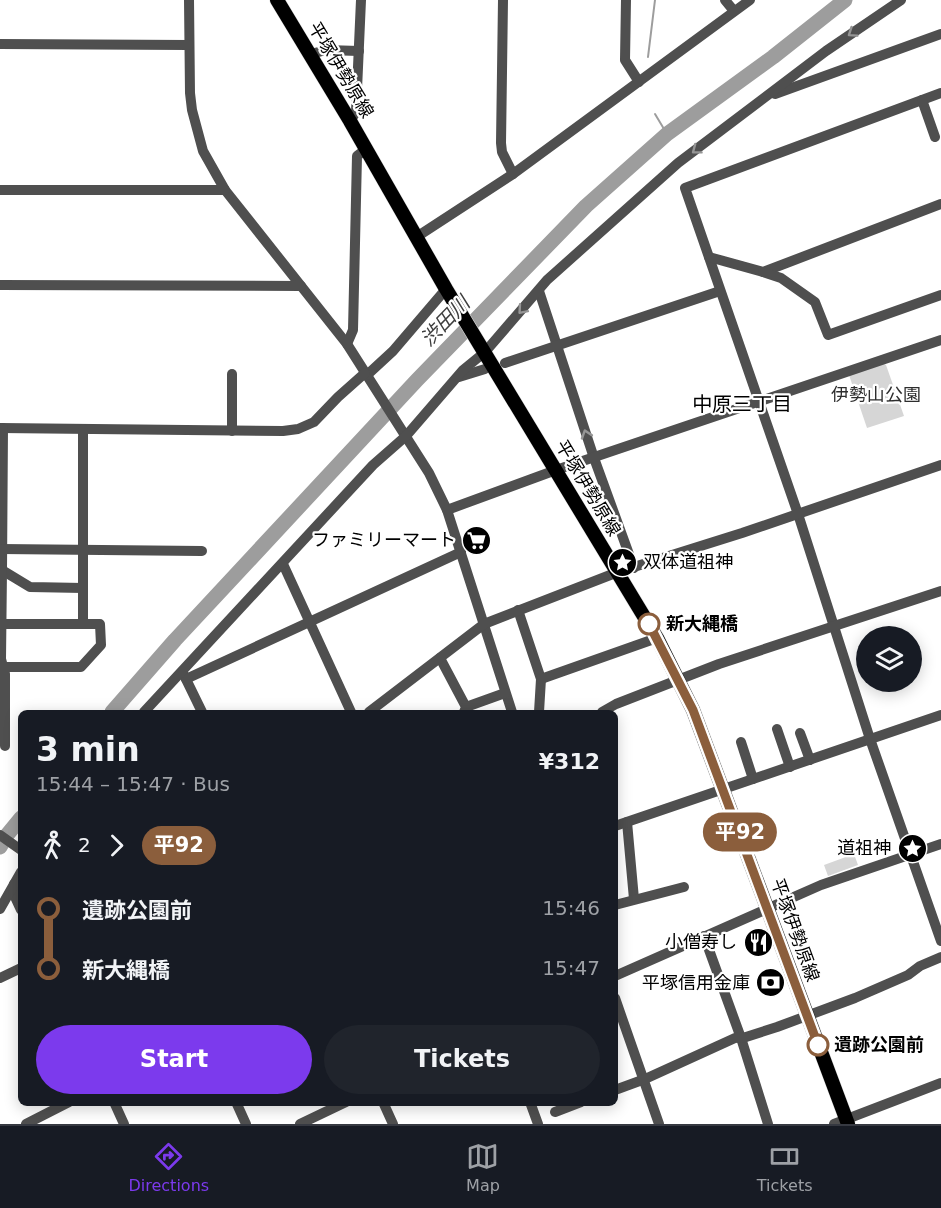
<!DOCTYPE html>
<meta charset="utf-8">
<style>
body{margin:0;font-family:"DejaVu Sans","Noto Sans JP",sans-serif;background:#20242c;color:#f1f3f6;height:100vh;display:flex;flex-direction:column;font-size:22px;white-space:nowrap}
*{box-sizing:border-box;margin:0}
p{font-size:20px;color:#9ea1a6}
.icon{flex:none;width:33px;height:33px;fill:none;stroke:currentColor;stroke-width:2;stroke-linecap:round;stroke-linejoin:round}
.map{position:relative;flex:1;overflow:hidden}
.details{position:absolute;left:18px;top:710px;width:600px;height:396px;display:flex;flex-direction:column;background:#171b24;border-radius:9px;box-shadow:0 3px 15px #0003}
.details>*{flex:none}
.badge{padding:0 12px;border-radius:20px;font-size:21px;line-height:39px}
.tools{position:absolute;left:856px;top:626px;display:grid;gap:12px}
.tools a{display:grid;place-items:center;width:66px;height:66px;border-radius:50%;background:#171b24;box-shadow:0 3px 15px #0003;font-size:30px}
.map>.badge{position:absolute;translate:-50% -50%;box-shadow:0 0 0 3px #fff}
.legs{display:flex;align-items:center;gap:9px;height:66px;padding:0 18px;font-size:20px}
.legs p{margin-inline-start:auto}
.overview{display:flex;align-items:center;justify-content:space-between;height:102px;padding:0 18px}
h1{font-size:33px;font-weight:700;line-height:45px}
.button{display:flex;gap:12px;margin-top:auto;padding:12px 18px}
.button a{flex:1;height:69px;border-radius:36px;background:#7c3aed;color:#fff;font-size:24px;font-weight:700;line-height:69px;text-align:center}
.button a+a{background:#20242c;color:#f1f3f6}
ul{padding:0 18px;list-style:none}
li{display:flex;align-items:center;gap:21px;height:60px;font-size:22px}
li i{display:grid;place-items:center;width:9px;height:100%;margin:0 8px;background:currentColor}
li i::after{content:'';width:15px;height:15px;margin:-8px;border:4px solid;border-radius:50%;background:#171b24}
li p{margin-inline-start:auto}
li:first-child i{background:linear-gradient(#0000 50%,currentColor 0)}
li:last-child i{background:linear-gradient(currentColor 50%,#0000 0)}
.tabs{display:flex;justify-content:space-around;align-items:center;height:84px;border-top:2px solid #363941;background:#171b24;font-size:16px;color:#9ea1a6}
.tabs a{display:grid;justify-items:center;gap:3px}
.tabs .current{color:#7c3aed}
.map>svg:first-child{display:block}
.green{fill:#d6d6d6}
.lines{fill:none;stroke-linecap:round;stroke-linejoin:round}
.stream{stroke:#9d9d9d;stroke-width:2}
.river{stroke:#9d9d9d;stroke-width:15}
.major-casing{stroke:#dbdbdb;stroke-width:15}
.minor{stroke:#4f4f4f;stroke-width:10}
.major{stroke:#000;stroke-width:14}
.oneway{stroke:#959595}
.line-1-casing{stroke:#fff;stroke-width:14}
.line-1{stroke:#8b5e3c;stroke-width:9}
.stop-1-dot{fill:#fff;stroke:#8b5e3c;stroke-width:3}
.labels{text-anchor:middle;stroke-width:4.5;stroke-linejoin:round;paint-order:stroke}
.street-label{font-size:18px;fill:#000;stroke:#fff}
.park-label{font-size:18px;fill:#2d2d2d;stroke:#fff}
.poi-label{font-size:18px;fill:#000;stroke:#fff;text-anchor:end}
.stop-label{font-size:18px;font-weight:bold;fill:#000;stroke:#fff;text-anchor:start}
.water-label{font-size:20px;font-style:italic;fill:#3e3e3e;stroke:#fff}
.neighbourhood-label{font-size:20px;fill:#000;stroke:#fff}
</style>
<div class="map">
<svg width="941" height="1124" viewBox="0 0 941 1124">
<rect width="100%" height="100%" fill="#fff"/>
<g class="green">
<polygon points="882,363 886,365 904,416 867,428 849,375"/>
<polygon points="854,854 858,865 828,876 824,865"/>
</g>
<g class="lines">
<g class="stream">
<polyline points="648,57 655,0"/>
<polyline points="655,114 667,134"/>
</g>
<g class="river">
<polyline points="112,712 175,640 417,380 586,206 667,134 773,57 845,0"/>
<polyline points="0,847 7,835 21,818"/>
</g>
<defs>
<polyline id="major" points="277,0 350,121 446,289 657,638 693,710 848,1124"/>
</defs>
<use href="#major" class="major-casing"/>
<g class="minor">
<polyline points="189,0 190,93 192,110 203,151 225,190 347,344 429,473 447,510 512,712"/>
<polyline points="503,0 501,143 502,152 513,174"/>
<polyline points="626,0 625,60 639,82"/>
<polyline points="725,0 734,11"/>
<polyline points="0,44 189,45"/>
<polyline points="311,54 326,50 359,51"/>
<polyline points="941,93 685,188 798,514 870,739 941,941"/>
<polyline points="775,94 941,34"/>
<polyline points="922,100 935,137"/>
<polyline points="350,121 356,112 361,0"/>
<polyline points="0,190 225,190"/>
<polyline points="418,236 513,174 750,0"/>
<polyline points="709,257 763,272 941,204"/>
<polyline points="763,272 781,278 815,302 828,335 941,295"/>
<polyline points="0,285 301,286"/>
<polyline points="539,291 594,458 634,568"/>
<polyline points="347,344 353,330 357,156 366,149"/>
<polyline points="505,363 720,291"/>
<polyline points="232,374 232,431"/>
<polyline points="367,375 393,351 446,289"/>
<polyline points="459,377 485,369"/>
<polyline points="0,428 283,431 298,429 314,422 338,397 365,373"/>
<polyline points="3,428 2,570 30,587 83,588"/>
<polyline points="447,510 556,470 941,340"/>
<polyline points="1,549 202,551"/>
<polyline points="283,564 351,712"/>
<polyline points="2,570 1,659 5,674 5,746"/>
<polyline points="518,610 541,679 539,712"/>
<polyline points="83,624 83,429"/>
<polyline points="440,658 466,707 464,712"/>
<polyline points="0,667 81,667 101,645 100,624 1,624"/>
<polyline points="183,673 202,712"/>
<polyline points="186,679 461,552"/>
<polyline points="541,679 657,638"/>
<polyline points="466,707 505,693"/>
<polyline points="144,712 373,465 406,436 463,370 485,352 547,280 678,163 826,51 901,0"/>
<polyline points="369,712 484,624 618,572 742,533 941,465"/>
<polyline points="602,712 616,704 719,664 941,591"/>
<polyline points="777,729 790,767"/>
<polyline points="800,733 810,760"/>
<polyline points="741,742 753,779"/>
<polyline points="627,822 634,899"/>
<polyline points="615,826 941,715"/>
<polyline points="0,835 21,850"/>
<polyline points="14,884 15,897 21,910"/>
<polyline points="615,905 684,887"/>
<polyline points="0,909 21,872"/>
<polyline points="704,936 741,1038 768,1124"/>
<polyline points="615,976 821,885 941,844"/>
<polyline points="0,978 21,968"/>
<polyline points="615,998 659,1124"/>
<polyline points="615,1090 645,1079 735,1038 746,1037 777,1027 855,998 908,975 920,966 941,957"/>
<polyline points="114,1102 124,1124"/>
<polyline points="236,1102 246,1124"/>
<polyline points="383,1102 393,1124"/>
<polyline points="530,1102 538,1124"/>
<polyline points="555,1112 581,1102"/>
<polyline points="26,1124 69,1102"/>
<polyline points="300,1124 346,1102"/>
<polyline points="834,1124 941,1083"/>
</g>
<use href="#major" class="major"/>
</g>
<defs><path id="oneway-chevron" d="M-2-3.5L2.5 0L-2 3.5" fill="none" stroke-width="1.6" stroke-linecap="round" stroke-linejoin="round" transform="scale(1.5)"/></defs>
<g class="oneway">
<use href="#oneway-chevron" transform="translate(852 33) rotate(146)"/>
<use href="#oneway-chevron" transform="translate(696 150) rotate(143)"/>
<use href="#oneway-chevron" transform="translate(522 310) rotate(131)"/>
<use href="#oneway-chevron" transform="translate(586 434) rotate(-108)"/>
</g>
<g class="lines">
<defs>
<polyline id="line-1" points="649,624 693,710 818,1045"/>
</defs>
<use href="#line-1" class="line-1-casing"/>
<use href="#line-1" class="line-1"/>
</g>
<defs>
<symbol id="supermarket-disc" viewBox="-11 -11 22 22"><circle r="9.5" fill="#000" stroke="#fff"/><path d="M-6-5.5h2.5l.6 2H6L4.5 2H-2.5L-4.4-4H-6ZM-1.5 3.2a1.3 1.3 0 1 0 .1 0ZM3 3.2a1.3 1.3 0 1 0 .1 0Z" fill="#fff"/></symbol>
<symbol id="sight-disc" viewBox="-11 -11 22 22"><circle r="9.5" fill="#000" stroke="#fff"/><path d="M0-6L1.8-2.2L6-1.7L2.9 1.2L3.7 5.4L0 3.3L-3.7 5.4L-2.9 1.2L-6-1.7L-1.8-2.2Z" fill="#fff"/></symbol>
<symbol id="restaurant-disc" viewBox="-11 -11 22 22"><circle r="9.5" fill="#000" stroke="#fff"/><path d="M-5-6h1v4h1v-4h1v4h1v-4h1v5L-1.5 .5V6h-2V.5L-5-1ZM5-6V6H3V1.5H1.5Q1.5-4 5-6Z" fill="#fff"/></symbol>
<symbol id="bank-disc" viewBox="-11 -11 22 22"><circle r="9.5" fill="#000" stroke="#fff"/><path d="M-6-4H6V4H-6ZM0-2.3a2.3 2.3 0 1 0 0 4.6a2.3 2.3 0 1 0 0-4.6Z" fill="#fff"/></symbol>
</defs>
<g fill-rule="evenodd">
<use href="#supermarket-disc" x="460" y="524" width="33" height="33"/>
<use href="#sight-disc" x="606" y="546" width="33" height="33"/>
<use href="#sight-disc" x="896" y="832" width="33" height="33"/>
<use href="#restaurant-disc" x="742" y="926" width="33" height="33"/>
<use href="#bank-disc" x="754" y="966" width="33" height="33"/>
</g>
<g class="stop-1-dot">
<circle cx="649" cy="624" r="10"/>
<circle cx="818" cy="1045" r="10"/>
</g>
<g class="labels">
<g class="street-label">
<text transform="translate(341 70) rotate(59)" y="6">平塚伊勢原線</text>
<text transform="translate(588 488) rotate(59)" y="6">平塚伊勢原線</text>
<text transform="translate(795 930) rotate(70)" y="6">平塚伊勢原線</text>
</g>
<g class="park-label">
<text x="876" y="401">伊勢山公園</text>
</g>
<g class="poi-label">
<text x="456" y="546">ファミリーマート</text>
<text x="643" y="568" text-anchor="start">双体道祖神</text>
<text x="891" y="854">道祖神</text>
<text x="737" y="948">小僧寿し</text>
<text x="750" y="989">平塚信用金庫</text>
</g>
<g class="stop-label">
<text x="666" y="630">新大縄橋</text>
<text x="834" y="1051">遺跡公園前</text>
</g>
<g class="water-label">
<text transform="translate(445 321) rotate(-46)" y="7">渋田川</text>
</g>
<g class="neighbourhood-label">
<text x="742" y="411">中原三丁目</text>
</g>
</g>
</svg>
<div class="tools">
<a><svg class="icon" aria-label="layers" viewBox="0 0 24 24"><path d="M12 4l9 5-9 5-9-5zM3 14l9 5 9-5"/></svg></a>
</div>
<b class="badge" style="left:740px;top:832px;background:#8b5e3c;color:#fff">平92</b>
<section class="details">
<div class="overview"><div><h1>3 min</h1><p>15:44 – 15:47 · Bus</p></div><b>¥312</b></div>
<div class="legs"><svg class="icon" aria-label="walk" viewBox="0 0 24 24"><circle cx="13" cy="4" r="2"/><path d="M13 8l-2 6 4 7M11 14l-3 7M7 12l3-4h3l4 4"/></svg>2<svg class="icon" aria-label="forward" viewBox="0 0 24 24"><path d="M9 5l7 7-7 7"/></svg><b class="badge" style="background:#8b5e3c;color:#fff">平92</b></div>
<ul>
<li><i style="color:#8b5e3c"></i><b>遺跡公園前</b><p>15:46</p></li>
<li><i style="color:#8b5e3c"></i><b>新大縄橋</b><p>15:47</p></li>
</ul>
<div class="button"><a>Start</a><a>Tickets</a></div>
</section>
</div>
<nav class="tabs">
<a class="current"><svg class="icon" aria-label="directions" viewBox="0 0 24 24"><path d="M12 3l9 9-9 9-9-9zM9 14v-3h6M13 9l2 2-2 2"/></svg>Directions</a>
<a><svg class="icon" aria-label="map" viewBox="0 0 24 24"><path d="M3 6l6-2 6 2 6-2v14l-6 2-6-2-6 2zM9 4v14M15 6v14"/></svg>Map</a>
<a><svg class="icon" aria-label="tickets" viewBox="0 0 24 24"><path d="M3 7h18v10H3zM15 7v10"/></svg>Tickets</a>
</nav>
